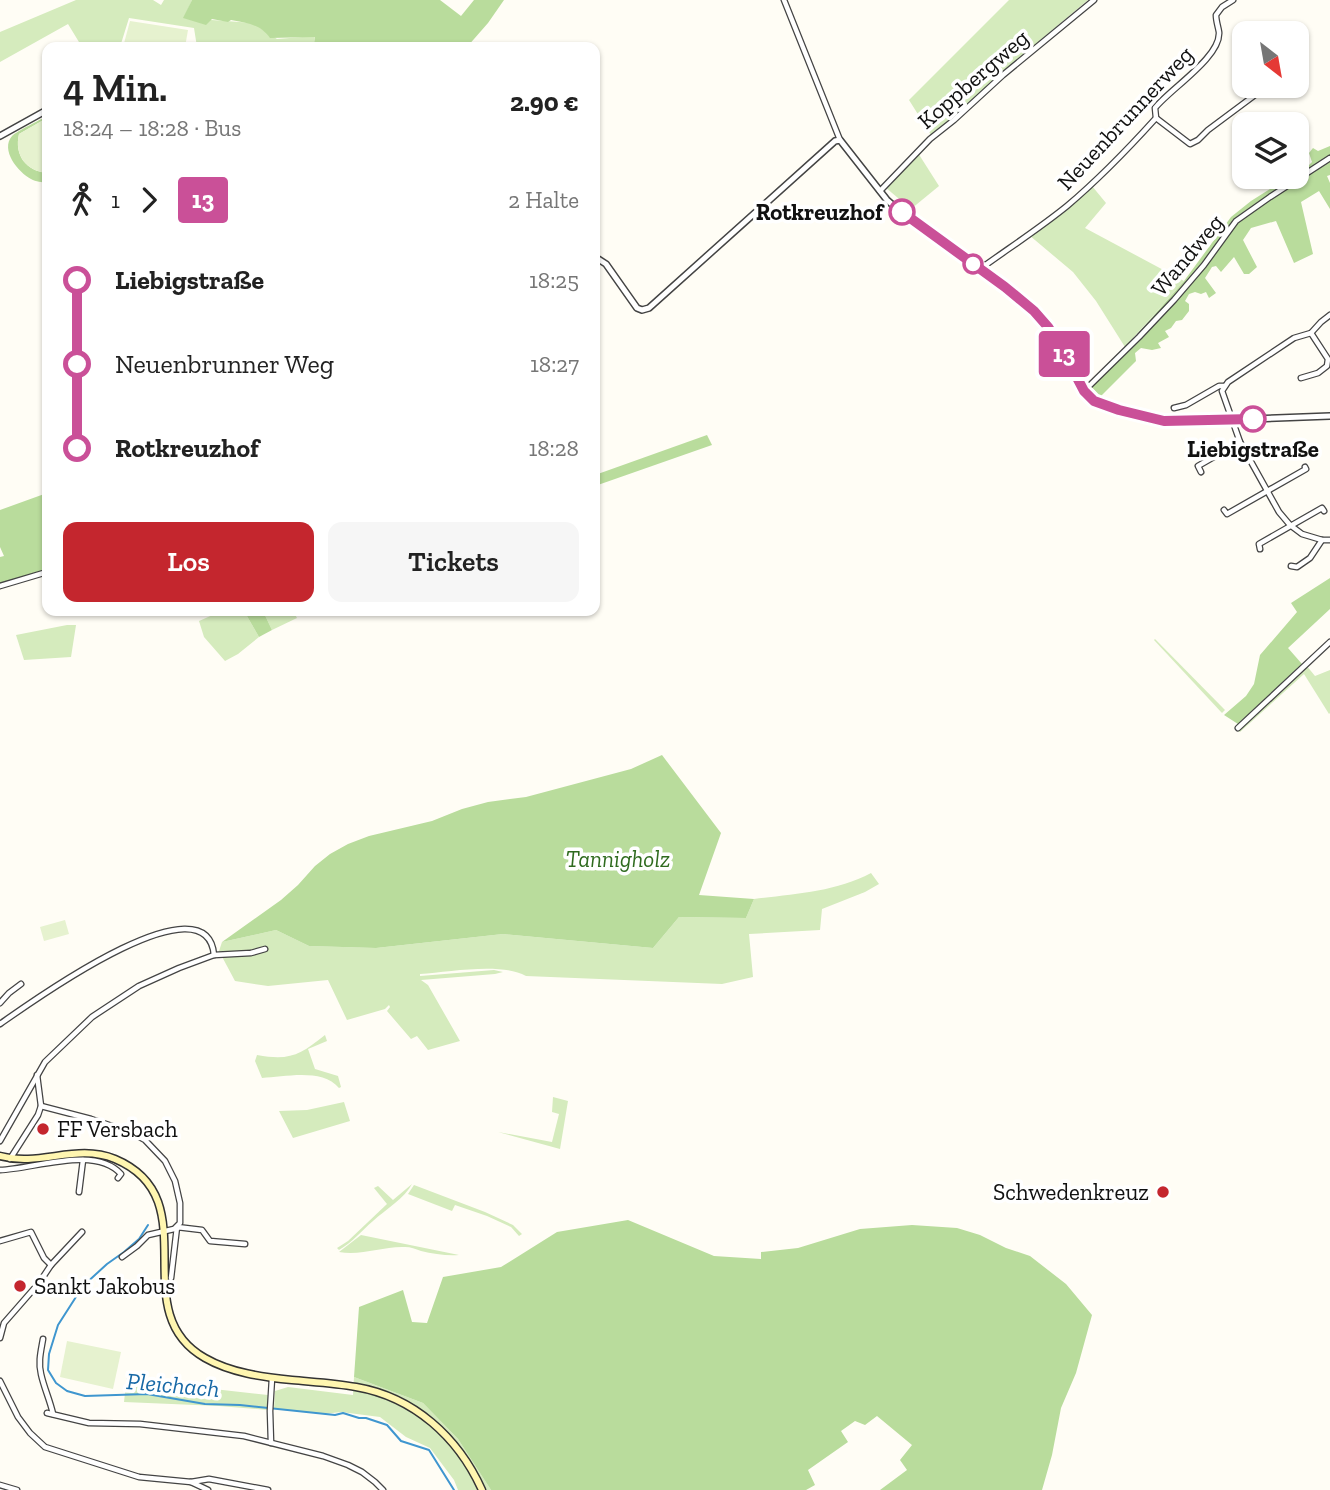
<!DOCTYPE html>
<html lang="de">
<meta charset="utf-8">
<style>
body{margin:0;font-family:"Zilla Slab",serif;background:#f6f6f6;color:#222;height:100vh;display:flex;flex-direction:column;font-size:26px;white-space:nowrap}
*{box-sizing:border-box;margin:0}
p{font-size:23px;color:#767676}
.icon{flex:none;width:38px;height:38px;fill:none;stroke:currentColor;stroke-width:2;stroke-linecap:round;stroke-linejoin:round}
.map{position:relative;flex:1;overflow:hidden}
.sheet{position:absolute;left:42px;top:42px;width:558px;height:574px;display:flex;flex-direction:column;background:#fff;border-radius:14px;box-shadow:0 2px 5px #0004}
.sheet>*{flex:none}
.badge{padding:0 14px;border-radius:5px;font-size:24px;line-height:46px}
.needle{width:46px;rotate:149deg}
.buttons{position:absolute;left:1232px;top:21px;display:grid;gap:14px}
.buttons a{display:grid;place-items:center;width:77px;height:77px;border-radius:14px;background:#fff;box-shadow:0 2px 5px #0004;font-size:35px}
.map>.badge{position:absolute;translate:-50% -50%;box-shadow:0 0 0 4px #fff}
.legs{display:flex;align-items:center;gap:10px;height:77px;padding:0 21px;font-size:23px}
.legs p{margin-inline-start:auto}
.headline{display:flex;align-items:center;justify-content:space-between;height:119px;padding:0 21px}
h1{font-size:38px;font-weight:600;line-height:52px}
.cta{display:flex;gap:14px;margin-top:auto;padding:14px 21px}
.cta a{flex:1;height:80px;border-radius:14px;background:#c4262e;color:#fff;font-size:28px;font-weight:600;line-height:80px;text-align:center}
.cta a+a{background:#f6f6f6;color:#222}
ul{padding:0 21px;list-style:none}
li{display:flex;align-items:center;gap:24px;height:84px;font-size:26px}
li i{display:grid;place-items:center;width:10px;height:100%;margin:0 9px;background:currentColor}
li i::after{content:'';width:18px;height:18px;margin:-9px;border:5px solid;border-radius:50%;background:#fff}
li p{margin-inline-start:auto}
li:first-child i{background:linear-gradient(#0000 50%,currentColor 0)}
li:last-child i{background:linear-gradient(currentColor 50%,#0000 0)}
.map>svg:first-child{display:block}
.green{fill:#d5ebbd}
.forest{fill:#b9dc9c}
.pitch{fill:#e6f2cf}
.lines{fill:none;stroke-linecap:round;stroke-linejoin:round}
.stream{stroke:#3f96cf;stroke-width:2}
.minor-casing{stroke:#444;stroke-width:7}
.tertiary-casing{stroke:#444;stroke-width:8}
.secondary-casing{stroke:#333;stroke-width:9}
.minor{stroke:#fff;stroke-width:4.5}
.tertiary{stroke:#fff;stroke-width:5}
.secondary{stroke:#fff6b0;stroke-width:6}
.line-1-casing{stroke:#fff;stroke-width:16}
.line-1{stroke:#ca5098;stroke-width:10}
.stop-1-dot{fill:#fff;stroke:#ca5098;stroke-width:3.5}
.poi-dot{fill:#c4262e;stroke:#fff;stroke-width:2.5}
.labels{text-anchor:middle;stroke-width:7;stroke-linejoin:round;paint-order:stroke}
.street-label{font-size:23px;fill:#111;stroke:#fff}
.stop-label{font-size:23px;font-weight:bold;fill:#111;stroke:#fff;text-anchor:end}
.park-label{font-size:23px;font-style:italic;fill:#2f6b1f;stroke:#fff}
.poi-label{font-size:23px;fill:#111;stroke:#fff;text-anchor:start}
.water-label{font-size:24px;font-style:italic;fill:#1768a6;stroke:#fff}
</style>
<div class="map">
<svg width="1330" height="1490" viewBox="0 0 1330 1490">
<rect width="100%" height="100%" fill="#fffdf5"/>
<g class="green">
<polygon points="76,0 153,0 161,5 164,0 192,0 184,18 253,23 277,39 315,36 314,43 294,47 197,47 194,28 129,18 120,47 82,47 68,24 0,62 0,32"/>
<polygon points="1009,0 1088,0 995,78 957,115 931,135 909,100"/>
<polygon points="918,153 939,186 911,209 885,187"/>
<polygon points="1092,186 1106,203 1085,228 1184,281 1125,347 1096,301 1073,272 1029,235"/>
<polygon points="214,611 244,611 259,637 238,654 225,661 204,637 199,621 215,614"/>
<polygon points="263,611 293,611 297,618 272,630"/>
<polygon points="67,625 76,625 71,657 24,660 16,635"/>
<polygon points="1155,639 1225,710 1222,713 1154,640"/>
<polygon points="1306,665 1315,676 1330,670 1330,713 1329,714 1304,674 1240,732 1238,731"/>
<path d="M 871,873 L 879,884 L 865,892 L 822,909 L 820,930 L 749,934 L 753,977 L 722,984 L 526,976 C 500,962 450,972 420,974 L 420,976 L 494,970 L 503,972 L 495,974 L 421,980 L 428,985 L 460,1041 L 428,1050 L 417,1036 L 411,1039 L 387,1011 L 390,1007 L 389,1005 L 385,1009 L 347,1020 L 328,980 L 268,986 L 235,981 L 219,951 L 222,942 L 276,930 L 309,946 L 376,948 L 503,934 L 653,948 L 679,917 L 746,918 L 754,899 C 794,894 835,892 871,873 Z"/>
<path d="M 325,1035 L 327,1041 L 308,1049 L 315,1069 L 338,1076 L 341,1087 L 339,1088 C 322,1068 285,1077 262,1078 L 255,1061 L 257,1055 C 290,1061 300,1055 325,1035 Z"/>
<polygon points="553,1097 568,1101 560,1149 498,1132 552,1142 559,1114 552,1112"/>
<polygon points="344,1102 350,1121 293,1138 279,1111 307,1110"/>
<path d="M 412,1184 C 405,1198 386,1209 373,1221 C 361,1231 353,1242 339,1250 L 337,1248 L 348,1241 L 387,1204 L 374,1188 L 378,1186 L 393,1200 Z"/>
<polygon points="414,1185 485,1212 513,1225 522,1234 519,1236 511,1227 487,1216 455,1205 452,1211 408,1194"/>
<path d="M 361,1235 L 459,1255 C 448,1256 433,1254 421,1251 C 415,1249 411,1247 405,1247 C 383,1246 362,1256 339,1252 Z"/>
<polygon points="127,1375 169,1384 268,1395 268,1410 219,1406 124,1402"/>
<polygon points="354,1377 423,1403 458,1439 491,1490 458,1490 454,1480 430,1448 406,1437 380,1417 341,1412 324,1414 274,1409 275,1391 288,1387 353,1395"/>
</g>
<g class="forest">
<path d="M 192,0 L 440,0 L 461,16 L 474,0 L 504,0 L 488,23 L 467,47 L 294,47 L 314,43 L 315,37 L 270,38 C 260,24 247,23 231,20 L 228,22 L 212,19 L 206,25 L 183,18 Z"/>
<path d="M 47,116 L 47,118 L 19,134 C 14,155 26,171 47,173 L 47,183 C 42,182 36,182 31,179 C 18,172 0,150 12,136 C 17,131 40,120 47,116 Z"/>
<polygon points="1330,146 1330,175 1327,176 1330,183 1330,209 1319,191 1301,202 1313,254 1294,263 1276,221 1251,228 1243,240 1257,267 1249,274 1244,274 1234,257 1221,272 1216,266 1212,267 1205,278 1216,293 1209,298 1206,292 1201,294 1195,292 1189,294 1185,301 1189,304 1189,311 1182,320 1176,321 1171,328 1165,331 1169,337 1158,343 1161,348 1152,350 1141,348 1135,353 1136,361 1100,397 1091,386 1141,336 1139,332 1184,281 1231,217 1251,201 1281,182 1290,177 1297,177 1297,173 1307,167 1312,162 1309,153 1313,148 1318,151"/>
<polygon points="707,435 712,445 595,486 595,475"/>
<polygon points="47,493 47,573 0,587 0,557 4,556 0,547 0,510"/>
<polygon points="1330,578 1330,609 1288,648 1302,664 1238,724 1224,715 1246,696 1254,684 1260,655 1297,612 1291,603"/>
<polygon points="244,611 263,611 272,630 259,637"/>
<polygon points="662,755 721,833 699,895 754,899 746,918 679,917 653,948 503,934 376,948 309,946 276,930 222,942 281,900 298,885 315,866 330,854 348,844 369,836 432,821 462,809 488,802 526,797 631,769"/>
<polygon points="628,1220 714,1256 761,1259 761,1252 798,1248 860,1229 912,1225 957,1228 980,1235 1006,1248 1030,1256 1066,1284 1092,1315 1076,1373 1061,1408 1052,1455 1042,1490 880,1490 907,1470 900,1460 912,1445 877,1416 865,1425 855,1421 841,1431 848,1442 808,1470 815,1485 806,1490 491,1490 458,1439 423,1403 354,1377 359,1307 403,1290 412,1322 427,1323 443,1277 501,1267 557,1232"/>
</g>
<g class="pitch">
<polygon points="130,21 188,30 185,47 123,47"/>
<path d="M 47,118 L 47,173 C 26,171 14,155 19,134 Z"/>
<polygon points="65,920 69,934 44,941 40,927"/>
<polygon points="67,1341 121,1352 113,1389 60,1377"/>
</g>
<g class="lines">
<polyline class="stream" points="148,1225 139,1239 124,1252 107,1264 83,1286 58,1325 49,1354 48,1370 56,1383 67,1391 85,1396 147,1394 205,1404 240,1405 335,1415 343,1413 359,1418 366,1418 387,1425 401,1441 429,1450 454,1490"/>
<defs>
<g id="minor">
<polyline points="784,0 840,140"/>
<polyline points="1156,118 1190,144 1198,140 1208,130 1259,92"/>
<polyline points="880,191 930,139 954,120 1003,75 1094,0"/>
<path d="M 980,269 C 1009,248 1040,228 1067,206 C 1099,179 1128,149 1156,118 L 1155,108 C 1170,89 1221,57 1219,32 C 1218,26 1216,21 1216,15 L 1222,7 L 1233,0"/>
<polyline points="1330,315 1321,322 1311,333 1294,338 1228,382 1222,391 1240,442 1279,512 1290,525 1302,534 1322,540 1330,540"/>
<polyline points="1301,378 1318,373 1327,366 1328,359 1311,333"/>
<polyline points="1084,391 1139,337 1174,300 1204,265 1236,221 1270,197 1330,158"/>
<polyline points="1174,408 1186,405 1219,386 1224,386"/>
<polyline points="1201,472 1198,466 1240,442"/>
<polyline points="1224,510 1227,514 1306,469 1305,467"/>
<polyline points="1260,549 1259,544 1322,508 1324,511"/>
<polyline points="1291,566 1297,567 1310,558 1322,540"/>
<polyline points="0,586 47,572"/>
<polyline points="1238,728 1330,642"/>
<polyline points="0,1003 9,993 21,984"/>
<path d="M 0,1024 C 26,1006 207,874 214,955"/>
<polyline points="41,1106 91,1119 130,1132 145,1140 165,1161 175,1181 180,1203 180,1223 174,1229 148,1235 137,1246 122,1257"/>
<polyline points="0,1141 45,1062 92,1017 139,986 179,968 214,955 251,953 265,949"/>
<polyline points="10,1159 38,1115 41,1106 37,1075"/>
<path d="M 0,1170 C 34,1169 95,1145 121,1174 L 118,1178"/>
<polyline points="79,1192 83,1160"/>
<polyline points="0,1241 31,1232 44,1258 51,1265"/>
<polyline points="171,1278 177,1227 202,1230 210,1241 245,1244"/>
<polyline points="0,1338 4,1323 39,1283 51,1265 82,1232"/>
<path d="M 43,1339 C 41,1351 38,1362 41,1374 C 44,1388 50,1400 53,1414"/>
<polyline points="0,1381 18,1417 30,1433 45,1447 139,1477 191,1482 209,1479 268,1490"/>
<polyline points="47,1413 89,1423 140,1424 244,1436 323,1456 348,1465 362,1472 375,1482 383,1490"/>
<polyline points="271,1443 270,1411 272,1378"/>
<polyline points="191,1482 208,1490"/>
<polyline points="0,1485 17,1490"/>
</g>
<g id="tertiary">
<polyline points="0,136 47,110"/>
<path d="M 595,257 L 606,264 L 637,308 L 642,310 L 649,308 L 825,150 L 835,141 L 840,140 L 887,200 C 919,229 956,252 991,277 C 1005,287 1021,297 1033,310 C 1044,321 1054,335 1062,349 C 1071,365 1077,388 1092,399 C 1108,411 1154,419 1174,422 L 1330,416"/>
</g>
<path id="secondary" d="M 0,1156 C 41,1167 76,1143 115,1159 C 210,1199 122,1311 205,1358 C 231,1373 263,1377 292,1380 C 313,1382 335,1383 356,1387 C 414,1397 458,1437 482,1490"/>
</defs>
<use href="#minor" class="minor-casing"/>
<use href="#tertiary" class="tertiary-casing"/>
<use href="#secondary" class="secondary-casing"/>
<use href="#minor" class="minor"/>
<use href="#tertiary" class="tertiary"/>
<use href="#secondary" class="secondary"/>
</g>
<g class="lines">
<defs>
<polyline id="line-1" points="902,212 1005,287 1034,311 1048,327 1062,349 1084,391 1094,401 1119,410 1164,421 1253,419"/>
</defs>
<use href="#line-1" class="line-1-casing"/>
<use href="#line-1" class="line-1"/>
</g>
<g class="stop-1-dot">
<circle cx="902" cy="212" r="12"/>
<circle cx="973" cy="264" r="9"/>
<circle cx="1253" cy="419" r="12"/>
</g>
<g class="poi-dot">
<circle cx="43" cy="1129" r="7"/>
<circle cx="1163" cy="1192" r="7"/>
<circle cx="20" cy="1286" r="7"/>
</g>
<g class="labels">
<g class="street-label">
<text transform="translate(973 79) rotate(-41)" y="8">Koppbergweg</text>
<text transform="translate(1125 118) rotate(-47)" y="8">Neuenbrunnerweg</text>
<text transform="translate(1187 255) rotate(-50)" y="8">Wandweg</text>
</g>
<g class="stop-label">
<text x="883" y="220">Rotkreuzhof</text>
<text x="1253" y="457" text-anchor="middle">Liebigstraße</text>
</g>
<g class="park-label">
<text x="618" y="867">Tannigholz</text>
</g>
<g class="poi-label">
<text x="57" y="1137">FF Versbach</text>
<text x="1149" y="1200" text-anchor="end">Schwedenkreuz</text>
<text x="34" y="1294">Sankt Jakobus</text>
</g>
<g class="water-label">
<text transform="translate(173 1385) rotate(5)" y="8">Pleichach</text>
</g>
</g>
</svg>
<div class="buttons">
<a><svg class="needle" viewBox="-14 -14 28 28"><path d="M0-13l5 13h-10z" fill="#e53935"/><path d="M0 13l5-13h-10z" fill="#767676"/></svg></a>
<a><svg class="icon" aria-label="layers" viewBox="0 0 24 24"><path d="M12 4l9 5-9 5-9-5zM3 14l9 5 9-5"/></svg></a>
</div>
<b class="badge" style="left:1064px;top:354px;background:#ca5098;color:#fff">13</b>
<section class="sheet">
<div class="headline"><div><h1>4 Min.</h1><p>18:24 – 18:28 · Bus</p></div><b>2.90 €</b></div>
<div class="legs"><svg class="icon" aria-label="walk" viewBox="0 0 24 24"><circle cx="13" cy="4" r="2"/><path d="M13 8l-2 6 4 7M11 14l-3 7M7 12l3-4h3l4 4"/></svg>1<svg class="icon" aria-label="forward" viewBox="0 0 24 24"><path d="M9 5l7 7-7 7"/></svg><b class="badge" style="background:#ca5098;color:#fff">13</b><p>2 Halte</p></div>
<ul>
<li><i style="color:#ca5098"></i><b>Liebigstraße</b><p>18:25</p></li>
<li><i style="color:#ca5098"></i><span>Neuenbrunner Weg</span><p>18:27</p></li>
<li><i style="color:#ca5098"></i><b>Rotkreuzhof</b><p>18:28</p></li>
</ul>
<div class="cta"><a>Los</a><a>Tickets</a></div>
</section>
</div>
